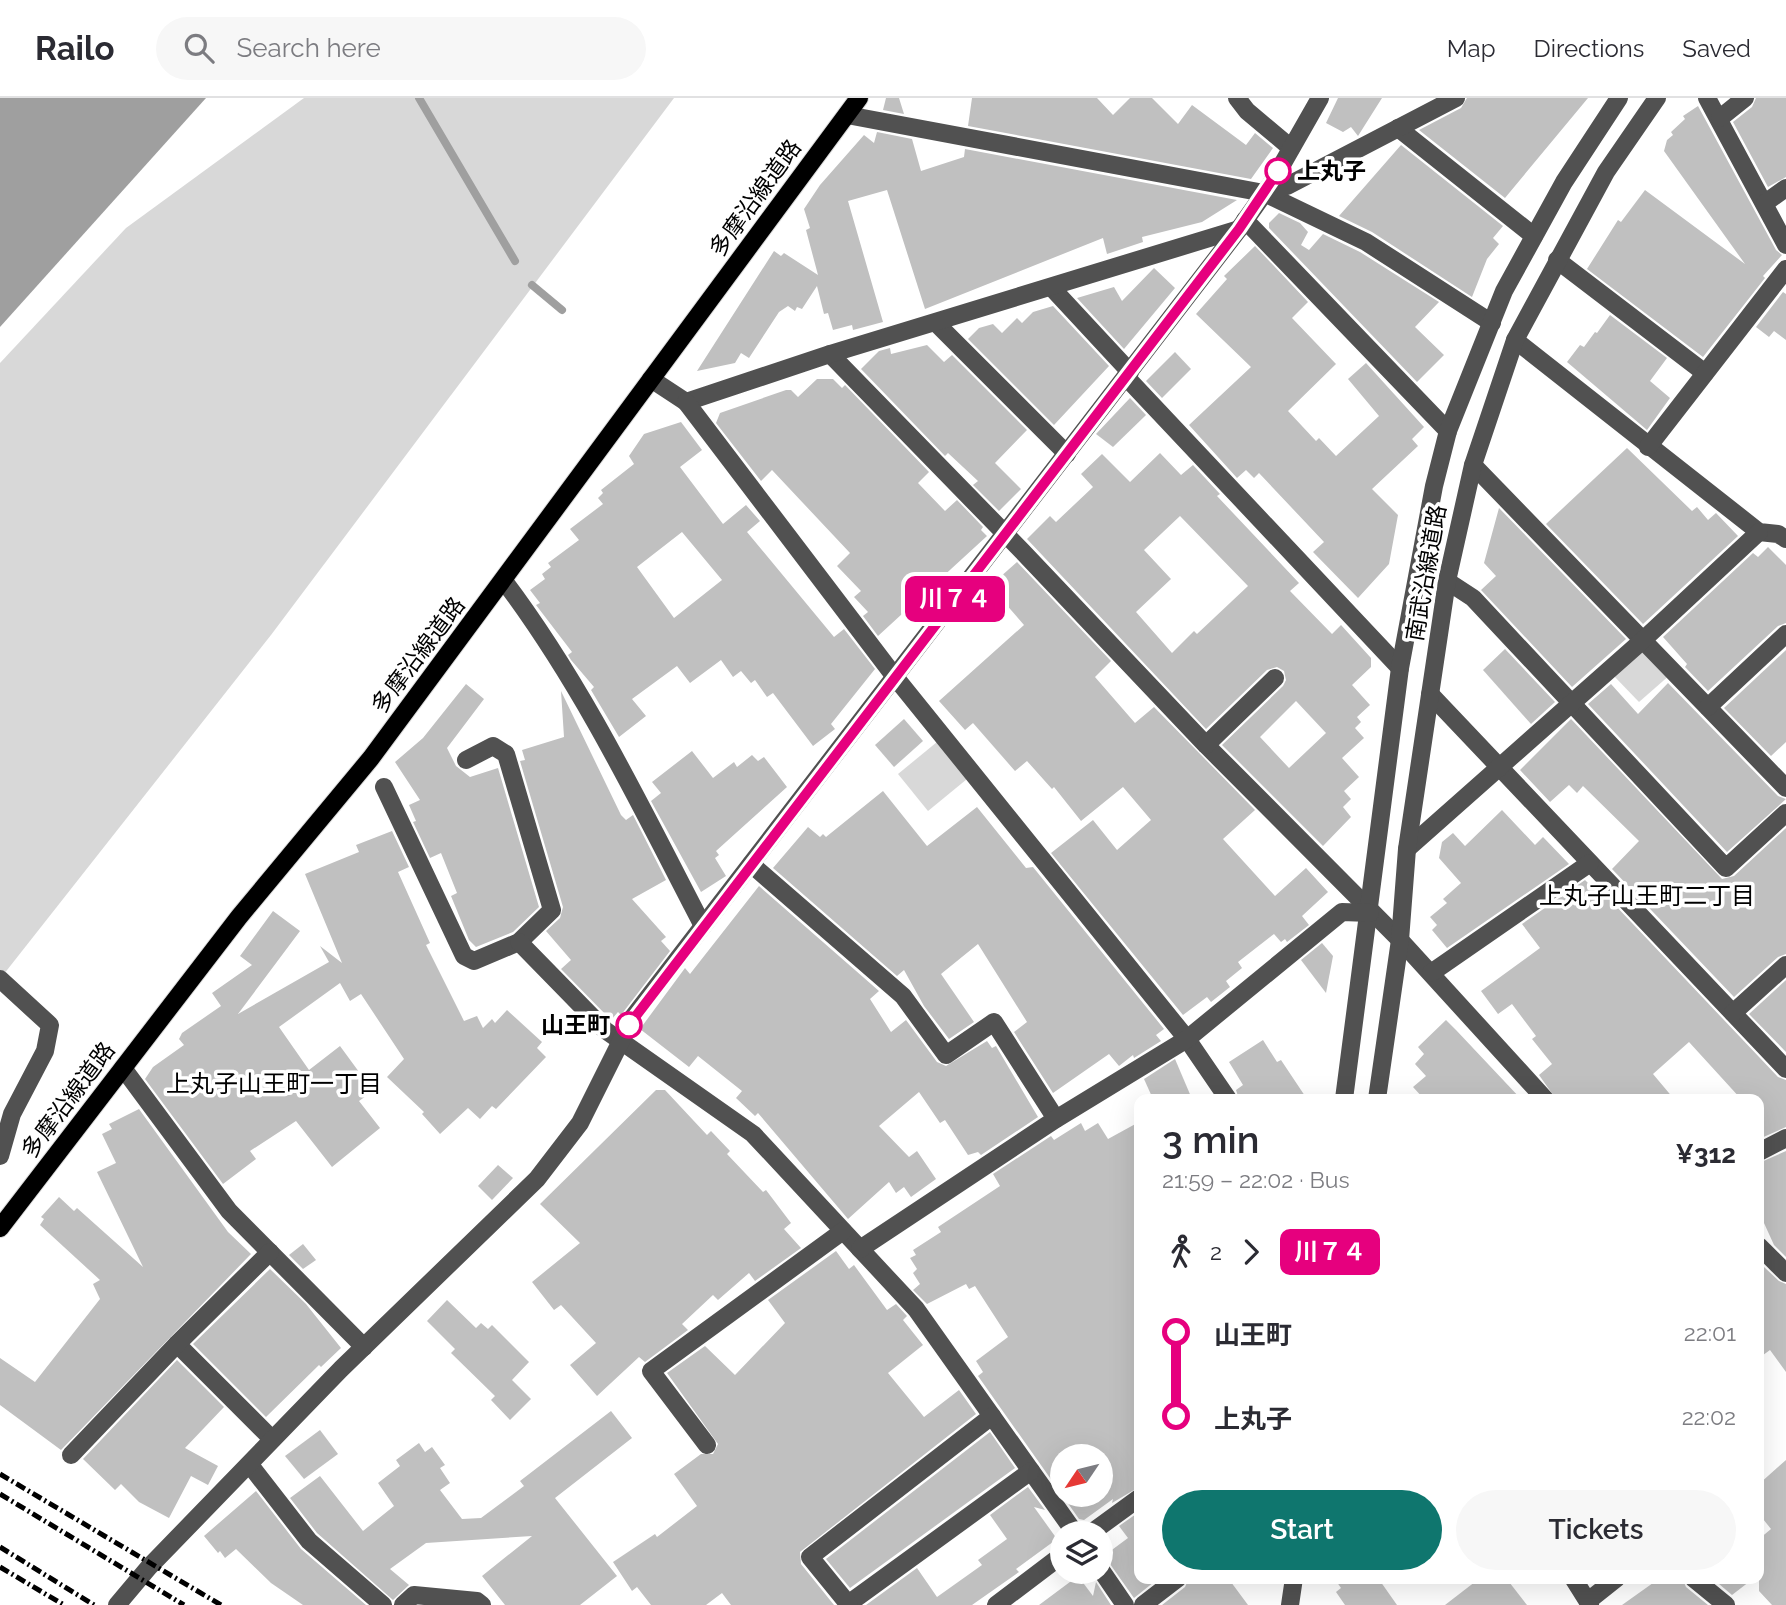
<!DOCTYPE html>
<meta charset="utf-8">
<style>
body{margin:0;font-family:Raleway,"Noto Sans JP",sans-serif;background:#f7f7f7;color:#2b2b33;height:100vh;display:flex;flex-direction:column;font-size:26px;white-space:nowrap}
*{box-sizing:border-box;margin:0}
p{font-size:23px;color:#7c7c81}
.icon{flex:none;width:38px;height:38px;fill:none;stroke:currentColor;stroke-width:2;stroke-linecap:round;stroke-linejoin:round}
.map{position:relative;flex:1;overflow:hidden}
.details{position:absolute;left:1134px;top:996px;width:630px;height:490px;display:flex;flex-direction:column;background:#fff;border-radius:14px;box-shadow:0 7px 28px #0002}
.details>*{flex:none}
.badge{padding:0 14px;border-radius:10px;font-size:24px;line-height:46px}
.needle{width:46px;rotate:235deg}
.controls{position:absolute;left:1050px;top:1346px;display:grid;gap:14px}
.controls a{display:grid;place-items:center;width:63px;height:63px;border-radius:50%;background:#fff;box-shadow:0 7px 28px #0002;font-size:35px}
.map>.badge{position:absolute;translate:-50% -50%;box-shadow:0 0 0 4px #fff}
.legs{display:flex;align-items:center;gap:10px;height:77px;padding:0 28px;font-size:23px}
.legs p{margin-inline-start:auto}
.headline{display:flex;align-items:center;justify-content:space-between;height:119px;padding:0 28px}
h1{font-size:38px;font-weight:600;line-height:52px}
.button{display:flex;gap:14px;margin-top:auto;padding:14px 28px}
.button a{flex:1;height:80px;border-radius:42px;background:#0f766e;color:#fff;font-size:28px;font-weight:600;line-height:80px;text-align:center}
.button a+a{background:#f7f7f7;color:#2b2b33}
ul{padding:0 28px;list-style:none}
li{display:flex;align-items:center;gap:24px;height:84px;font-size:26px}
li i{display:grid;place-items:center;width:10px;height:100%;margin:0 9px;background:currentColor}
li i::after{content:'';width:18px;height:18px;margin:-9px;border:5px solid;border-radius:50%;background:#fff}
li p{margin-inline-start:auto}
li:first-child i{background:linear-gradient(#0000 50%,currentColor 0)}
li:last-child i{background:linear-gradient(currentColor 50%,#0000 0)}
header{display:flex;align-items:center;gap:42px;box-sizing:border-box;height:98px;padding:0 35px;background:#fff;border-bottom:2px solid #e1e1e2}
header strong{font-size:33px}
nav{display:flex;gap:38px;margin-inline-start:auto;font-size:24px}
.search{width:490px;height:63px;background:#f7f7f7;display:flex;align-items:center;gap:18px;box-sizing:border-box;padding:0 24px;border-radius:38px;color:#7c7c81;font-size:26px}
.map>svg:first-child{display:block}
.green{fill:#d8d8d8}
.water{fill:#9f9f9f}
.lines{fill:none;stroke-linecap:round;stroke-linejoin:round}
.stream{stroke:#9f9f9f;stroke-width:8}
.building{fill:#c0c0c0;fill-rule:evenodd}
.major-casing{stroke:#dbdbdb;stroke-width:20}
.minor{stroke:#515151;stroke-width:18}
.major{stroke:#000;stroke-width:18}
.rail{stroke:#000;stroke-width:5;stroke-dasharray:10 3.5 2 3.5;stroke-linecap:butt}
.line-1-casing{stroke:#fff;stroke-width:16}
.line-1{stroke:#e6007e;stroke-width:10}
.stop-1-dot{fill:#fff;stroke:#e6007e;stroke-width:3.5}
.labels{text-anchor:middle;stroke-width:7;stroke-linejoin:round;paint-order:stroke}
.stop-label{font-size:23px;font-weight:bold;fill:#000;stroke:#fff;text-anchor:start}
.street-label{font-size:23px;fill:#000;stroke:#fff}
.neighbourhood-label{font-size:24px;fill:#000;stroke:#fff}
</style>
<header>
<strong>Railo</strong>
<div class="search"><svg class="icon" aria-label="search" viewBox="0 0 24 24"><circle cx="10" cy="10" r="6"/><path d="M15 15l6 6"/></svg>Search here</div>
<nav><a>Map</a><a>Directions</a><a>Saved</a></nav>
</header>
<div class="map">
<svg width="1786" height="1507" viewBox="0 0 1786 1507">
<rect width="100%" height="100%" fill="#fff"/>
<g class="green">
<polygon points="304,0 674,0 271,537 0,881 0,265 126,130"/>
<polygon points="1640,554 1653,557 1671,576 1639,604 1613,577"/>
<polygon points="937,644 967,681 928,713 898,676"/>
</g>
<polygon class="water" points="0,0 206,0 0,229"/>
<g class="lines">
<g class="stream">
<polyline points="419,0 515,163"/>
<polyline points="532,187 562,212"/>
</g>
</g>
<g class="building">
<polygon points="886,0 899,0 904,16 883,12"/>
<polygon points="972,0 1097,0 1113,17 1130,0 1152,0 1178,26 1192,7 1246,47 1255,35 1273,50 1251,81 968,28"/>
<polygon points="1338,0 1382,0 1358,38 1351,29 1343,34 1326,25"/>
<polygon points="1467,0 1588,0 1505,100 1419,32 1461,10"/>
<polygon points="1756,0 1786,0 1786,79 1768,89 1733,24 1752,9"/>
<polygon points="1698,8 1776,152 1782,157 1763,178 1765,180 1703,259 1587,171 1618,122 1621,124 1645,92 1745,166 1664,53 1667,42 1673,37 1671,34 1685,21 1683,18"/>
<polygon points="877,34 912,41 921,73 964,59 965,51 1237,102 1202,124 1142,139 1143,144 1107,156 1103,140 925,211 887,92 848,103 883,224 853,232 852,227 833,232 828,215 824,216 817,188 802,211 797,209 795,213 788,208 779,214 749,260 741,255 735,265 697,273 774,153 781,158 784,155 818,177 806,132 810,130 804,111 820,87 864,37 874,45"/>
<polygon points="1401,47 1503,128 1493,140 1499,146 1487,161 1472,199 1372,134 1339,118"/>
<polygon points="1279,115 1300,125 1308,134 1301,147 1309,152 1323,136 1360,154 1439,204 1415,229 1444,257 1417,284 1269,130 1269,125"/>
<polygon points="1255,148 1308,204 1292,220 1336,266 1288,313 1316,343 1319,340 1336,358 1379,318 1348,281 1366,265 1424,329 1412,341 1418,348 1372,391 1398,417 1389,466 1358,500 1313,454 1324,444 1259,375 1254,380 1246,372 1237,380 1189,327 1251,269 1196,216 1227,181 1224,178"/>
<polygon points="1154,170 1175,190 1124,251 1077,200 1114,189 1122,203"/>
<polygon points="1783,194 1786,196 1786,242 1774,233 1769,239 1756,229"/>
<polygon points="1053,208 1109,268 1054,327 968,241 979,230 993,226 1002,235 1017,220 1022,225 1033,214"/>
<polygon points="1610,217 1667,260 1650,283 1670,300 1647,332 1567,264 1580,247 1584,249 1595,234 1597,235"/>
<polygon points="927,247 944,264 952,257 1027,332 995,365 1021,391 999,413 973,387 978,383 948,355 945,358 861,271 879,253 890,250 891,256"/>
<polygon points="1175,254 1191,271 1162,300 1146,283"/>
<polygon points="817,281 833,281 842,290 845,287 929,374 918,385 945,413 957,402 983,429 981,432 987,438 878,538 863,518 868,514 854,499 861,493 837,468 850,455 772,372 761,383 716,325 720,315 786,292 791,292 798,299"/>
<polygon points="1130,300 1146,317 1113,349 1096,336"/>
<path d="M 681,324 L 702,352 L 680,369 L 723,426 L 746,407 L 760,423 L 747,434 L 834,539 L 844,531 L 875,571 L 831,626 L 835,631 L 813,648 L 773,595 L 767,599 L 755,582 L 751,585 L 741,573 L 733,579 L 721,562 L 690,585 L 677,568 L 632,601 L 646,618 L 619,639 L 591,592 L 594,589 L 571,562 L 568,557 L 572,554 L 536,507 L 540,505 L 530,492 L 545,481 L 542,476 L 551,469 L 548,465 L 579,442 L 570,431 L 603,406 L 598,400 L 603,395 L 601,392 L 634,366 L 629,358 L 644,336 ZM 682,434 L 722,482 L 674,520 L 637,469 Z"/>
<polygon points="1627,350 1692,413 1697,409 1708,422 1716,415 1738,438 1643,526 1546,426"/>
<path d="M 1160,355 L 1181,377 L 1193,367 L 1220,396 L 1217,398 L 1299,485 L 1290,493 L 1332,536 L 1341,527 L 1371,560 L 1371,569 L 1352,587 L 1370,607 L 1357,619 L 1361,624 L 1355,630 L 1364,640 L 1342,660 L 1359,679 L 1344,693 L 1351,701 L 1343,709 L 1351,719 L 1323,748 L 1222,647 L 1283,588 L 1286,582 L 1284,573 L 1277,569 L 1267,572 L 1206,631 L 1027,441 L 1050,418 L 1056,424 L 1093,389 L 1081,376 L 1102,356 L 1130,384 ZM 1180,418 L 1248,488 L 1197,536 L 1194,533 L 1172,555 L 1136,514 L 1171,481 L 1144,452 ZM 1296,603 L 1326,635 L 1289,670 L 1260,639 Z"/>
<polygon points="1499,410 1626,541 1572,589 1481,492 1496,478 1484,465"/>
<polygon points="1768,449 1786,467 1786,525 1778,528 1708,593 1685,569 1687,566 1663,539 1753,455 1758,459"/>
<polygon points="1017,464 1111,563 1095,579 1135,625 1154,609 1255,712 1223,741 1275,798 1306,770 1328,794 1302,818 1309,827 1287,844 1285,841 1281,844 1274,836 1238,864 1242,870 1226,883 1230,889 1211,904 1207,899 1183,917 1051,755 1093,722 1117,752 1151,722 1123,689 1081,723 1054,689 1052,691 1027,663 1015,673 973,625 965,632 939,603 1024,527 990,488"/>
<polygon points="1505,551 1555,604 1531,626 1483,572"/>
<polygon points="1786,552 1786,644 1771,658 1724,610"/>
<polygon points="1668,585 1778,698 1786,701 1727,754 1588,606 1611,586 1638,616"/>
<polygon points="466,586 484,601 447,650 456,668 470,679 498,670 539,809 513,834 476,849 469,842 451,798 457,795 441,755 430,760 413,724 416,723 409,707 420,702 395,664 423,640"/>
<polygon points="561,593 621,717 626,722 633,717 666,782 632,801 666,839 661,843 670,853 621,917 618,914 611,922 561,871 571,862 546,833 560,820 563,809 520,663 525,662 522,652 564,639"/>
<polygon points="904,621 923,643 894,669 875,647"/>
<polygon points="1571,621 1722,781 1734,778 1786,730 1786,856 1778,859 1734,899 1612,771 1639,743 1583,688 1577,695 1569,687 1550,704 1520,672"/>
<polygon points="692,653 713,680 734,664 737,669 752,657 758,663 764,659 787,689 716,753 719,757 715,760 726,778 701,794 651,703 661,695 652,684"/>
<polygon points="883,693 927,748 977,709 1026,770 1033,769 1164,931 1156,937 1161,943 1134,960 1133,957 1119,968 1109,956 1053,995 1014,934 1027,924 978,846 941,876 974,924 949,941 924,908 904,872 897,878 773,770 808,729 820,739 823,736 826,739"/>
<polygon points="1502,712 1535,747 1543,739 1569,766 1447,850 1432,832 1437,827 1430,819 1447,805 1443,801 1461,785 1439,760 1442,744 1453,735 1465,748"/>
<polygon points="392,733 409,769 398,774 430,845 426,847 464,923 477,918 483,930 492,921 495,925 507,912 542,944 537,950 546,959 496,1011 492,1008 480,1021 468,1010 440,1036 422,1016 424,1014 387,979 404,961 361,896 350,903 340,885 279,929 309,972 340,948 373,993 359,1003 380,1030 332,1069 296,1023 250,1053 256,1061 223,1086 145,981 153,969 184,947 179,941 182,935 221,908 212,895 252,867 240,858 273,813 300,833 238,916 329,864 320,848 342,865 305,776 359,754 356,747"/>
<polygon points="1585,782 1593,790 1596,787 1778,979 1786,982 1786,1029 1759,1041 1759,1001 1741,1001 1689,944 1653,976 1674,1001 1556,1001 1539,977 1552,966 1532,941 1536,938 1512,906 1498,916 1481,893 1540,850 1522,826"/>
<polygon points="759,788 879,893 870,901 891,934 906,922 937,964 946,968 987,943 992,950 996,948 1038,1019 981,1057 978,1054 968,1057 945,1022 940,1025 919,994 879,1028 909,1059 917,1053 936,1081 911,1099 904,1089 896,1095 889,1084 848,1121 758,1015 755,1018 736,1000 742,993 698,958 689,969 640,931 685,870 690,876"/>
<polygon points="1322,845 1333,858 1326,895 1301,862"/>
<polygon points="1786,882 1786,954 1749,916"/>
<polygon points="1446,922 1456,932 1521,1001 1424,1001 1413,989 1426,978 1415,966 1424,956 1418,949"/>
<polygon points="1263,942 1277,964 1281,962 1307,1001 1239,1001 1236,992 1243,987 1229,964"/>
<polygon points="1175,961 1192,1001 1153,1001 1144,981"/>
<polygon points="656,992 665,992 707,1037 711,1033 730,1053 727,1056 763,1094 766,1092 791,1125 784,1131 801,1150 755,1183 749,1175 718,1202 713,1197 682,1226 688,1232 645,1264 639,1259 597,1298 570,1267 596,1245 561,1207 554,1212 532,1184 580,1145 540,1106"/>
<polygon points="139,1011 228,1134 251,1156 61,1352 0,1307 0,1260 35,1284 100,1201 93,1186 100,1182 40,1127 44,1121 41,1119 59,1099 74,1113 77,1110 143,1169 97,1074 116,1065 102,1036 112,1031 109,1026"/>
<path d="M 1139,1024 L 1139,1389 L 1112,1405 L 1113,1401 L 1084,1422 L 1079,1421 L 978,1278 L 983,1274 L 976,1263 L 1008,1239 L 975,1188 L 969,1191 L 966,1186 L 927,1206 L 913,1192 L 920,1186 L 913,1175 L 917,1171 L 910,1160 L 916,1157 L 913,1152 L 941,1134 L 938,1129 L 1000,1088 L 993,1076 L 1051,1038 L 1054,1042 L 1081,1025 L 1085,1033 L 1098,1025 L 1108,1041 ZM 1062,1358 L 1101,1358 L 1101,1396 L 1062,1396 Z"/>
<polygon points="1786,1053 1786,1159 1774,1147 1759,1114 1759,1065"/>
<polygon points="498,1067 513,1080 492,1102 478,1088"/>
<polygon points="303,1146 316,1162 303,1171 289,1157"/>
<polygon points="836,1153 849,1171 854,1167 887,1212 896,1206 907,1218 903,1222 923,1247 888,1275 924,1319 959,1292 976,1316 800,1454 801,1466 834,1507 731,1507 722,1495 706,1507 651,1507 637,1489 632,1493 613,1464 655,1436 657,1439 697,1408 674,1376 701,1356 713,1356 718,1346 667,1275 705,1248 735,1277 785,1225 768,1202"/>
<polygon points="1764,1169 1779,1183 1786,1186 1786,1274 1770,1252 1759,1260 1759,1174"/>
<polygon points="270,1171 306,1206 341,1250 321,1269 319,1267 266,1319 193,1246"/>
<polygon points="447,1202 476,1230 481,1225 488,1231 492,1227 529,1264 512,1282 531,1301 510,1322 491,1302 495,1298 451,1255 455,1251 427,1223"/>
<polygon points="177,1262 224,1309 185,1350 218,1368 208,1387 191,1378 169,1420 139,1404 121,1386 115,1392 83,1361"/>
<polygon points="611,1313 632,1340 555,1400 617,1478 580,1507 505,1507 482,1478 532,1438 426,1445 390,1471 409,1487 393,1502 317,1435 290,1400 320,1378 363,1433 394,1408 378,1385 400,1368 396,1362 419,1345 425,1354 432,1349 445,1367 440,1370 450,1385 440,1392 462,1421 481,1420 524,1388 520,1383"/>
<polygon points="320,1332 338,1356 304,1381 285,1358"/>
<polygon points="990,1334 1015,1370 850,1490 826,1461"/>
<polygon points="1786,1362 1786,1507 1772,1507 1759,1493 1759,1441 1771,1431 1759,1416 1759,1386"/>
<polygon points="1028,1389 1045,1412 1034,1409 1057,1441 1016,1471 1019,1474 972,1507 866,1507 917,1470 937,1499 982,1467 978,1462 1007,1441 990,1417"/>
<polygon points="256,1393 301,1451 366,1507 303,1507 271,1485 236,1451 225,1460 220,1453 218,1455 204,1438"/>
<polygon points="1139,1414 1139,1480 1159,1480 1134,1500 1110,1466 1101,1460 1128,1440 1119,1428"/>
<polygon points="1078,1478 1093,1498 1096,1484 1111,1507 1039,1507"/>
<polygon points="1189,1480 1228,1480 1248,1507 1162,1507 1185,1489"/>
<polygon points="1334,1480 1378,1480 1397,1507 1345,1507 1336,1494 1341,1490"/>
<polygon points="1480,1480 1506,1480 1527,1507 1445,1507"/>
<polygon points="1660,1480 1682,1480 1686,1489 1708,1507 1622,1507"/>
<polygon points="1712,1480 1754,1480 1732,1497"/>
</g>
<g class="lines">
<defs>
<polyline id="major" points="0,1130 239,819 371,660 859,0"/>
</defs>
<use href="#major" class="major-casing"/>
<g class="minor">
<polyline points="1237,0 1247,13 1291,50"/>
<polyline points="1707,0 1786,147"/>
<polyline points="847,17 1264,95 1366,144 1492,225"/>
<polyline points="1720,20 1745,0"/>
<polyline points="1398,30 1534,138"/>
<polyline points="1264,95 1287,88 1456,0"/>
<polyline points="1765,105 1786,90"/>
<polyline points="1245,122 1448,333"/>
<polyline points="1557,162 1705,275"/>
<polyline points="1052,190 1130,274"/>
<polyline points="936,225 1067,356"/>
<polyline points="1515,242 1759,434 1778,436 1786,441"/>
<polyline points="830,256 1022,453 1206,647 1400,842 1545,1001"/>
<polyline points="1126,279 1400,570"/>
<polyline points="651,281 686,304 830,256 1239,131"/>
<polyline points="686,304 895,579 1187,941 1228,1001"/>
<polyline points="1648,349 1786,171"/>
<polyline points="1473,367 1786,690"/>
<path d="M 504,483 C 584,589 642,711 703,828"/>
<polyline points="1447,483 1473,500 1726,770 1786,715"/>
<polyline points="1430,596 1786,971"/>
<polyline points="1708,609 1786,536"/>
<polyline points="1206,647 1275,580"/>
<polyline points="384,689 464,858 474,863 519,844 552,812 506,656 493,648 466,662"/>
<polyline points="1407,751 1643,542 1759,434"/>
<polyline points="751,766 903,898 946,957 994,924 1056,1021"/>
<polyline points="519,844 605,932 753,1036 916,1211 1075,1435"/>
<polyline points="1431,875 1590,765"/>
<polyline points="0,881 50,927 45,953 12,1016 0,1058"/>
<polyline points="1733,915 1786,867"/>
<polyline points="123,970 229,1113 364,1249"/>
<polyline points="1344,1001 1400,570 1434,388 1448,333 1504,193 1564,84 1619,0"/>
<polyline points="1377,1001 1400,842 1407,751 1447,483 1473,367 1515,242 1606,74 1657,0"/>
<polyline points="1759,1054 1786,1040"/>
<polyline points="1759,1148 1786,1175"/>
<polyline points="860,1151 1056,1021 1187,941 1342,814 1370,815"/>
<polyline points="177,1246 272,1341"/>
<polyline points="707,1347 651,1273 843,1133"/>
<polyline points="71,1357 177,1246 270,1154"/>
<polyline points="250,1367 309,1443 383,1507"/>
<polyline points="1091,1435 1139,1400"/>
<polyline points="1101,1472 1125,1507"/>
<polyline points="1573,1480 1590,1507"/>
<polyline points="1693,1480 1726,1507"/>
<polyline points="1588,1503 1617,1480"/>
<polyline points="848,1506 1031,1373"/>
<polyline points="117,1507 149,1469 341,1271 537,1081 580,1025 633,919 1239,131 1271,86 1320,0"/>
<polyline points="403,1507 414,1497 477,1503 482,1507"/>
<polyline points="849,1507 810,1459 992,1318"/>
<polyline points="996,1507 1062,1457"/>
<polyline points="1143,1507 1178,1480"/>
<polyline points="1290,1507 1294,1480"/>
</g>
<use href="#major" class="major"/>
<g class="rail">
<polyline points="0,1376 221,1507"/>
<polyline points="0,1396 184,1507"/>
<polyline points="0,1449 94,1507"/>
<polyline points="0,1469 64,1507"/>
</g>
</g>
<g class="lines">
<defs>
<polyline id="line-1" points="629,927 1239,131 1278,73"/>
</defs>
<use href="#line-1" class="line-1-casing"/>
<use href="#line-1" class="line-1"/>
</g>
<g class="stop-1-dot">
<circle cx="1278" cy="73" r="12"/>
<circle cx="629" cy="927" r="12"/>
</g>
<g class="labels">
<g class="stop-label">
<text x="1297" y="81">上丸子</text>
<text x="610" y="935" text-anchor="end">山王町</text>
</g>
<g class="street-label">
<text transform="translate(755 100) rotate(-54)" y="8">多摩沿線道路</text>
<text transform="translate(1426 475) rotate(-80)" y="8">南武沿線道路</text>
<text transform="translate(418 557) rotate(-53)" y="8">多摩沿線道路</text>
<text transform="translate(68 1002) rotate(-53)" y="8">多摩沿線道路</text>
</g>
<g class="neighbourhood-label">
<text x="1647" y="806">上丸子山王町二丁目</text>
<text x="274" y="994">上丸子山王町一丁目</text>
</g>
</g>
</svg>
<div class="controls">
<a><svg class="needle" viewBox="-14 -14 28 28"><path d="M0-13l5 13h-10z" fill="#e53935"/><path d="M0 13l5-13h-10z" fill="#7c7c81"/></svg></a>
<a><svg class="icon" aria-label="layers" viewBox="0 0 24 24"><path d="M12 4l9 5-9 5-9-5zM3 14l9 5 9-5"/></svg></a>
</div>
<b class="badge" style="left:955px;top:501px;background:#e6007e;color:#fff">川７４</b>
<section class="details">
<div class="headline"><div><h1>3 min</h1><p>21:59 – 22:02 · Bus</p></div><b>¥312</b></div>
<div class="legs"><svg class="icon" aria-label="walk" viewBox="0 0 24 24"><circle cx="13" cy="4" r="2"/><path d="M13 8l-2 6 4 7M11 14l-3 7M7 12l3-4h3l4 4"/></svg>2<svg class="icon" aria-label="forward" viewBox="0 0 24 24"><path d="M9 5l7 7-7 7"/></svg><b class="badge" style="background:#e6007e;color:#fff">川７４</b></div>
<ul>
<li><i style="color:#e6007e"></i><b>山王町</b><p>22:01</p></li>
<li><i style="color:#e6007e"></i><b>上丸子</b><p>22:02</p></li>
</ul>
<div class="button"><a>Start</a><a>Tickets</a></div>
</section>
</div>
